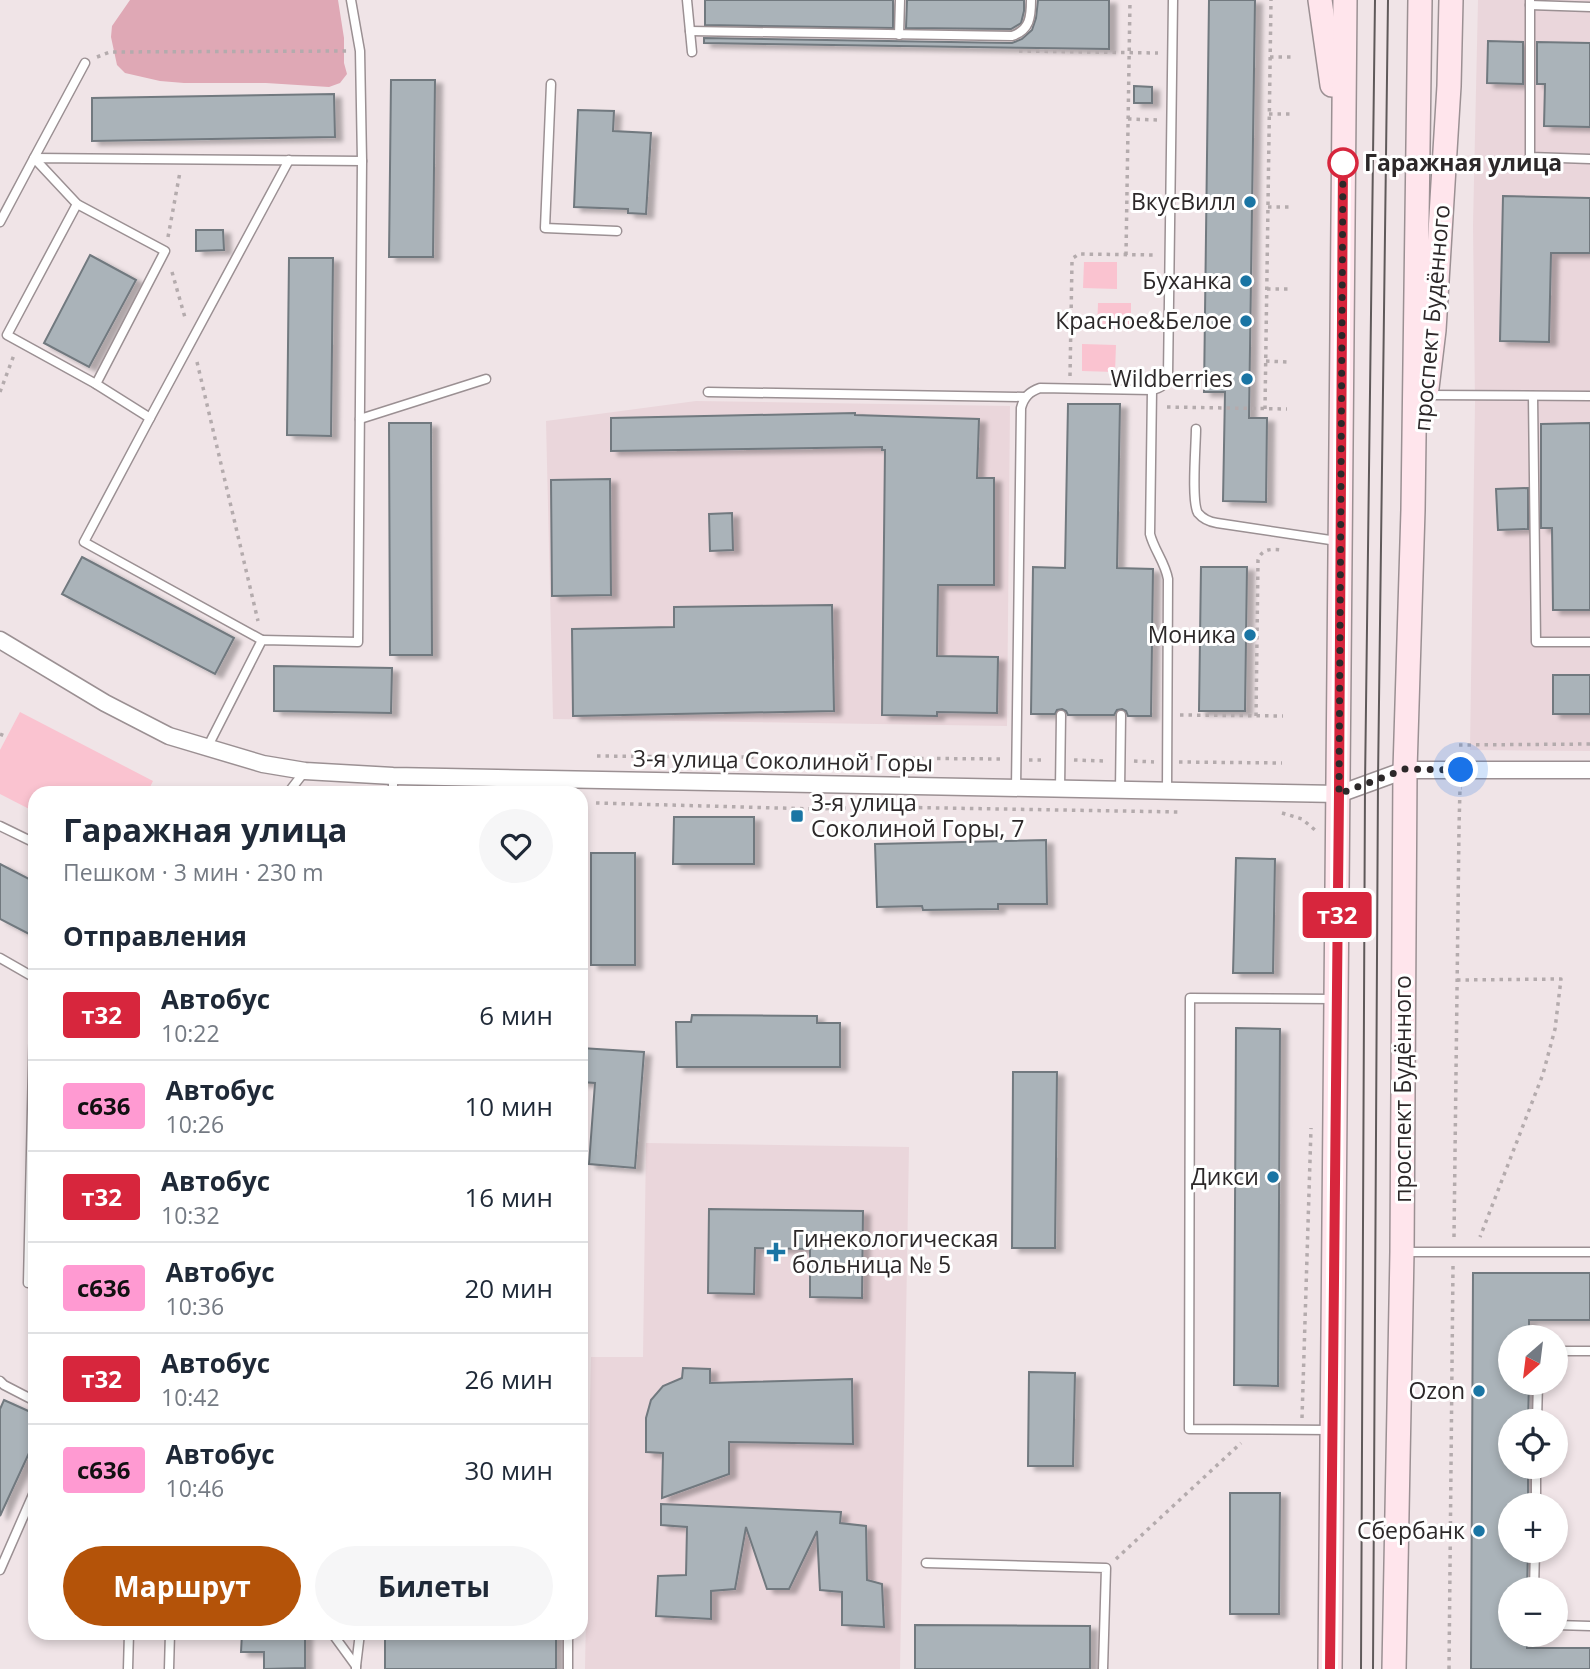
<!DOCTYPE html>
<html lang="ru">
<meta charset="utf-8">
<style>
body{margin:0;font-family:"Open Sans",sans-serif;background:#f6f6f7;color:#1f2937;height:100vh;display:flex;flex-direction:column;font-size:26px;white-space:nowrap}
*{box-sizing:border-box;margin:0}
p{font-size:23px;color:#747a83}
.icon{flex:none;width:38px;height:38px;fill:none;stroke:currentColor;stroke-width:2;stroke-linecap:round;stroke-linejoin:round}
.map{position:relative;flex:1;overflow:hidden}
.side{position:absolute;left:28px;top:786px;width:560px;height:854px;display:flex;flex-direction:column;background:#fff;border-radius:21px;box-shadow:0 4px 10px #0003}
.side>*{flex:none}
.badge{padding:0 14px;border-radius:5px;font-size:24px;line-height:46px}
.needle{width:46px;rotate:208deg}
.buttons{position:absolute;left:1498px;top:1325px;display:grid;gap:14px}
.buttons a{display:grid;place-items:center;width:70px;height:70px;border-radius:50%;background:#fff;box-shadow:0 4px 10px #0003;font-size:35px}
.you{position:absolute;width:35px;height:35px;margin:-18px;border:5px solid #fff;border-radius:50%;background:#1a73e8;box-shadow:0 0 0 10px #1a73e833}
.map>.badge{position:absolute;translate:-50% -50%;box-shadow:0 0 0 4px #fff}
h2{padding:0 35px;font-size:26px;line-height:63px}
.round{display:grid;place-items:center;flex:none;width:74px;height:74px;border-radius:37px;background:#f6f6f7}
.headline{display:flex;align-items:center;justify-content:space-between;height:119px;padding:0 35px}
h1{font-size:33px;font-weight:700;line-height:52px}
.cta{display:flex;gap:14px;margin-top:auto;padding:14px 35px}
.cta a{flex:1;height:80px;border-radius:42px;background:#b45309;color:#fff;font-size:28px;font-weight:700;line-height:80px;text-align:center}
.cta a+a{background:#f6f6f7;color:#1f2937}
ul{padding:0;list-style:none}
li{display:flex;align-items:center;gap:21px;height:91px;padding:0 35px;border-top:2px solid #e0e1e3}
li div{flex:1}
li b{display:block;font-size:26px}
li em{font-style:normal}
li .badge{min-width:77px;font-weight:700;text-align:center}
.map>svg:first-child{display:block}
.built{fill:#ead6db}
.green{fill:#fac3d0}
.forest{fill:#dfa8b5}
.building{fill:#aab3b9;stroke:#71797f;stroke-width:2;filter:url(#shadow)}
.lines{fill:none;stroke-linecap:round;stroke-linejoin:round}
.service-casing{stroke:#9b9093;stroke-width:11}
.minor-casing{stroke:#9b9093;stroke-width:19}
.secondary-casing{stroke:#9b9093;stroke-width:26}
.path{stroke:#b4abad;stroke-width:3.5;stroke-dasharray:3.5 5;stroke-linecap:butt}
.service{stroke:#fff;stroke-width:8}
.minor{stroke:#fff;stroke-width:16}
.secondary{stroke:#ffe5ec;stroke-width:23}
.tram{stroke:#5f595a;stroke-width:2}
.line-casing{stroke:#fff;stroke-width:16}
.line{stroke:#d7263d;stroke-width:10}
.walk{stroke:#2c2829;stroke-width:7;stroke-dasharray:0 12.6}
.stop-dot{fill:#fff;stroke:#d7263d;stroke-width:3.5}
.poi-dot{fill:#1a75a4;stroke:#fff;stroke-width:2.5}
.labels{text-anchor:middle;stroke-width:6;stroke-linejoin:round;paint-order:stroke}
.stop-label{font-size:23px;font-weight:bold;fill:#2c2829;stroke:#fff;text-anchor:start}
.poi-label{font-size:23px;fill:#2c2829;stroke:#fff;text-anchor:end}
.street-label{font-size:23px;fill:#2c2829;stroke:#fff}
</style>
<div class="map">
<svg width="1590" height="1669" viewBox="0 0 1590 1669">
<defs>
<filter id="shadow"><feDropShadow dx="7" dy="4" stdDeviation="2" flood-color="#0004"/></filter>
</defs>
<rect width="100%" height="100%" fill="#f0e4e7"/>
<g class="built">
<polygon points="1478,0 1590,0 1590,751 1470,750 1475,403 1473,225"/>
<polygon points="696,401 1010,406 1007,726 553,719 546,421"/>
<polygon points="646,1143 909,1147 900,1669 585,1669 591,1357 643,1357"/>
</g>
<g class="green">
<polygon points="1084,262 1117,262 1117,289 1083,288"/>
<polygon points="1098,303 1131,303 1131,330 1097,329"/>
<polygon points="1082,344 1116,345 1115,372 1082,371"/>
<polygon points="20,712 153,781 147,793 35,793 35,812 0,794 0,750"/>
</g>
<polygon class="forest" points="130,0 338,0 344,38 344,63 347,74 340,83 329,87 266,83 184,83 160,81 125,73 117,65 111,37 112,26"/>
<g class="building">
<polygon points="705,0 893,0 893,28 705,25"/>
<polygon points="907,0 1024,0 1024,11 1021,23 1011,29 906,28"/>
<polygon points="1038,0 1109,0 1109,49 704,43 704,38 1012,43 1022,39 1032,30 1036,18"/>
<polygon points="1209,0 1255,0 1249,418 1267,418 1266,502 1223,501 1225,392 1204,392"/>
<polygon points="1488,41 1523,42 1523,84 1487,83"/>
<polygon points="1537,42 1590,43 1590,127 1544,126 1545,84 1537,84"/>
<polygon points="391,80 435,80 433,257 389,257"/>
<polygon points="1134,86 1152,87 1152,103 1134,103"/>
<polygon points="334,94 335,137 92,141 92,98"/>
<polygon points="578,110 614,111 613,131 651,133 646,214 628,213 628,209 574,207"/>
<polygon points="1503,196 1590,198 1590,253 1551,253 1549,342 1500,341"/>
<polygon points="196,230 223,230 224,250 196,251"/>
<polygon points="90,255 136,280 89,367 44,343"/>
<polygon points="289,258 333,258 331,436 287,435"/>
<polygon points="1068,404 1120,404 1117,568 1153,569 1151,716 1128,716 1126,711 1122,709 1117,710 1114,715 1068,715 1066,711 1062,709 1057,710 1055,714 1031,714 1033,567 1065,568"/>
<polygon points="855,413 855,415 979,419 977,478 994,478 994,585 938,585 937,656 998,657 997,713 937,712 937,716 882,715 885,450 882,450 882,447 611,451 611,418"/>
<polygon points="389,423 431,423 432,655 390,655"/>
<polygon points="1590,423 1590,610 1553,610 1552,528 1541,528 1541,424"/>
<polygon points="610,479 611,595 552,596 551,480"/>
<polygon points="1528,488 1528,529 1498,530 1496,489"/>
<polygon points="732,513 733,550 710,551 709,514"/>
<polygon points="82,557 234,638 215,674 62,594"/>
<polygon points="1201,567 1247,567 1245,711 1199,711"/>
<polygon points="832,605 834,711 573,716 572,629 674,627 674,607"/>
<polygon points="274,666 392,668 391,713 274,711"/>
<rect x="1553" y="675" width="37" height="39"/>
<polygon points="674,817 754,817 754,864 673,864"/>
<polygon points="1046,840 1047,904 998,904 998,909 923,910 922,906 877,907 875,844"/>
<rect x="591" y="853" width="44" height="112"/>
<polygon points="1236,858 1275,859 1273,973 1233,973"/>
<polygon points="0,864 35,882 35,937 0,919"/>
<polygon points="692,1015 817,1016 817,1023 840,1023 840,1067 677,1067 676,1022 691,1022"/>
<polygon points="1236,1028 1280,1029 1278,1386 1234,1385"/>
<polygon points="581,1048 644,1052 635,1168 589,1164 595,1083 581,1082"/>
<polygon points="1013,1072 1057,1072 1055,1248 1012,1248"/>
<polygon points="709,1209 863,1211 862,1298 810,1297 810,1249 755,1248 754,1294 708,1293"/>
<polygon points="1473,1273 1590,1273 1590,1320 1529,1320 1529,1337 1510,1337 1510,1382 1529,1382 1528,1421 1510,1421 1510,1466 1528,1466 1528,1505 1510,1505 1510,1550 1528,1550 1527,1589 1510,1589 1510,1634 1527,1634 1527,1648 1590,1648 1590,1669 1471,1669"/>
<polygon points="683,1368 710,1369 710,1383 852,1379 853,1444 729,1442 729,1474 662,1498 663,1453 646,1452 646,1418 651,1400 663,1386 682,1378"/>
<polygon points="1029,1372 1075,1373 1073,1466 1028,1466"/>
<polygon points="4,1400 35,1414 35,1440 0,1516 0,1409"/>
<polygon points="1230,1493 1280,1493 1279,1614 1230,1614"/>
<polygon points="661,1504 841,1512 840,1523 866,1526 867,1580 882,1584 884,1627 842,1625 842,1592 820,1590 817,1531 789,1589 767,1589 746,1527 735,1589 711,1591 711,1619 656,1616 658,1576 686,1575 687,1527 661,1525"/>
<polygon points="915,1625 1090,1626 1090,1669 915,1669"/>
<polygon points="242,1633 305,1633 305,1668 264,1669 264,1652 241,1652"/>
<rect x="385" y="1633" width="171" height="36"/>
</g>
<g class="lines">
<defs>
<g id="service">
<polyline points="351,0 360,51 362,161"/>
<polyline points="687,0 692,52"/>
<polyline points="1530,0 1530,157 1590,159"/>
<polyline points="1530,5 1590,7"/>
<path d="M 690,31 L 1012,36 C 1030,30 1031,17 1031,0"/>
<polyline points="899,35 900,0"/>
<polyline points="85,63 34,158 77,204 165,251 96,384"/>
<polyline points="551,84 545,228 617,231"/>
<polyline points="77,204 7,335 96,384 150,418 84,542 262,640"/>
<polyline points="0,222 34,158 362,161 358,642 262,640 207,748"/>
<path d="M 1152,390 L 1150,534 C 1154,550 1165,562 1168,579 L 1167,792"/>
<polyline points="708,392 1025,397"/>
<polyline points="1427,395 1590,396"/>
<polyline points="1533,396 1536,642 1590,642"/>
<polyline points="150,418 289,160"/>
<polyline points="360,419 486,379"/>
<path d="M 1196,429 C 1196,445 1191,502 1198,513 C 1203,519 1210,522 1217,523 L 1337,541"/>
<polyline points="393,776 393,793"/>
<path d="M 1016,789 L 1021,408 C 1024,397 1029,392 1040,388 L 1152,390 C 1161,388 1165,385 1168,376 L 1173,0"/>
<polyline points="1060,789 1061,715"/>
<polyline points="1120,791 1121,715"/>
<polyline points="288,793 305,771"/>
<polyline points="0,826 35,843"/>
<polyline points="0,958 35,978"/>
<polyline points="35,978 28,1283 35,1283"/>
<polyline points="1404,1252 1590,1252"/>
<polyline points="1556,1351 1590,1351"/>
<polyline points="0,1381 4,1385 35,1401"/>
<polyline points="1537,1421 1538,1382"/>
<polyline points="1331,1430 1189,1429 1190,998 1333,999"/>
<polyline points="1536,1505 1536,1466"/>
<polyline points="926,1563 1106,1568 1103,1669"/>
<polyline points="0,1570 35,1490"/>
<polyline points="1534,1589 1535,1550"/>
<polyline points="1556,1625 1590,1626"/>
<polyline points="332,1633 356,1666 356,1669"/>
<polyline points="356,1666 360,1633"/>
<polyline points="128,1669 129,1633"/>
<polyline points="169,1669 170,1633"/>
<polyline points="568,1669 568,1633"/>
</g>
<polyline id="minor" points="0,640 105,703 169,736 263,764 305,771 393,776 1339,794 1405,770 1590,770"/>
<g id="secondary">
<polyline points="1320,0 1332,85"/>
<polyline points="1427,388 1434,330 1449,86 1451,0"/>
<polyline points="1330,1669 1345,0"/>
<polyline points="1394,1669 1402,1252 1405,770 1413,510 1420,0"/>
</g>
</defs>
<use href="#service" class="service-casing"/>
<use href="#minor" class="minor-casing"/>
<use href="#secondary" class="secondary-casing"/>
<g class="path">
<polyline points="1019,51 1158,53"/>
<polyline points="97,57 110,52 347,51"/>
<polyline points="1270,57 1295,57"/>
<polyline points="1269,114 1294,114"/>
<polyline points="1128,119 1159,120"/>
<polyline points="1268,207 1292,207"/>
<polyline points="168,237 180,172"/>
<polyline points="1126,255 1130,0"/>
<polyline points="172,272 186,321"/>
<polyline points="1267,289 1289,289"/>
<polyline points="1266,361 1288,362"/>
<polyline points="197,362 258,621"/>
<polyline points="1070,376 1072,261 1073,258 1079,254 1155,255"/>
<polyline points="0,392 14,355"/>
<polyline points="1167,407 1287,409"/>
<polyline points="1265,409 1271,0"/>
<polyline points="1180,715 1283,716"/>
<path d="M 1256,716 L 1258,560 C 1262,548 1272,549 1283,550"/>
<polyline points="0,734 7,737"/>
<polyline points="1459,745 1590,744"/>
<polyline points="597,756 1004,759"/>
<polyline points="1029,760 1046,760"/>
<polyline points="1074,760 1105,761"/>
<polyline points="1134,761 1154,762"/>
<polyline points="1179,762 1282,763"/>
<polyline points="596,803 815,809 882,807 1180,812"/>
<polyline points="1282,813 1302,819 1315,830"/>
<polyline points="1457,980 1561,979 1555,1029 1543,1074 1480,1237"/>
<polyline points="1454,1237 1459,828 1460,788 1462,788"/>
<polyline points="32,1298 35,1308"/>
<polyline points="1302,1418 1311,1128"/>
<polyline points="1116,1559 1241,1443"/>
<polyline points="1449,1669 1453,1266"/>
</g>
<use href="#service" class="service"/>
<use href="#minor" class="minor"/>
<use href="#secondary" class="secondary"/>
<g class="tram">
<polyline points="1361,1669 1365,785 1375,0"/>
<polyline points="1373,1669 1378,780 1388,0"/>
</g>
</g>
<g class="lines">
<defs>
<polyline id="line" points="1330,1669 1339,794 1343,161"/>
</defs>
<use href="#line" class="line-casing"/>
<use href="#line" class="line"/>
<polyline class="walk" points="1343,163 1343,161 1339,794 1405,769 1461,770"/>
</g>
<circle class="stop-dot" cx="1343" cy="163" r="14"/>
<g class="poi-dot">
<circle cx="1250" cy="202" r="7"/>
<circle cx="1246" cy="281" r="7"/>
<circle cx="1246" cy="321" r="7"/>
<circle cx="1247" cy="379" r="7"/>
<circle cx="1250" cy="635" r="7"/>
<rect x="790" y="809" width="14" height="14" rx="3.5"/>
<circle cx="1273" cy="1177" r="7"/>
<path d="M772.5 1241.5h7v7h7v7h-7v7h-7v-7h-7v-7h7z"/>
<circle cx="1479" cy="1391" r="7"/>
<circle cx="1479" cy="1531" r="7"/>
</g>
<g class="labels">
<g class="stop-label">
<text x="1364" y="171">Гаражная улица</text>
</g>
<g class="poi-label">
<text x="1236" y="210">ВкусВилл</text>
<text x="1232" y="289">Буханка</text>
<text x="1232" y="329">Красное&amp;Белое</text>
<text x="1233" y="387">Wildberries</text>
<text x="1236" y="643">Моника</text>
<text x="811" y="811" text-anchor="start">3-я улица<tspan x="811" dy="26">Соколиной Горы, 7</tspan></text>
<text x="1259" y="1185">Дикси</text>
<text x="792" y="1247" text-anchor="start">Гинекологическая<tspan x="792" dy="26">больница № 5</tspan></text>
<text x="1465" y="1399">Ozon</text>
<text x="1465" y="1539">Сбербанк</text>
</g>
<g class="street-label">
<text transform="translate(1432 318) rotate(-85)" y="8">проспект Будённого</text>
<text transform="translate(783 761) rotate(1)" y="8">3-я улица Соколиной Горы</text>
<text transform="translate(1403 1089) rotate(-90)" y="8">проспект Будённого</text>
</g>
</g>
</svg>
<div class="buttons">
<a><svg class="needle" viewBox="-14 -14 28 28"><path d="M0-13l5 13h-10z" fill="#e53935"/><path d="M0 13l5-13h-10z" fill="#747a83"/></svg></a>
<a><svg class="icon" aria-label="locate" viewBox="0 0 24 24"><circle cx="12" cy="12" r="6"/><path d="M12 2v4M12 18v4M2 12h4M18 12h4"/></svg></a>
<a>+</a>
<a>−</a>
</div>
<div class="you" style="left:1461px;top:770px"></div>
<b class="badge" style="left:1337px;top:915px;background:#d7263d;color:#fff">т32</b>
<section class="side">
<div class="headline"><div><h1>Гаражная улица</h1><p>Пешком · 3 мин · 230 m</p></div><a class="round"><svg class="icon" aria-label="heart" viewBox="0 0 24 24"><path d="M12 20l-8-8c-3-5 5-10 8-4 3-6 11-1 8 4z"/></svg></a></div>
<h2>Отправления</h2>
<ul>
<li><span class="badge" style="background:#d7263d;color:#fff">т32</span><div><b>Автобус</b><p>10:22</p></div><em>6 мин</em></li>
<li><span class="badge" style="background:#ff9ad2;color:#111">с636</span><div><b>Автобус</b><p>10:26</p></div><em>10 мин</em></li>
<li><span class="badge" style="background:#d7263d;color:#fff">т32</span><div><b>Автобус</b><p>10:32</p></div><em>16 мин</em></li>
<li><span class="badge" style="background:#ff9ad2;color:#111">с636</span><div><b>Автобус</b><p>10:36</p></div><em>20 мин</em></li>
<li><span class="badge" style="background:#d7263d;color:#fff">т32</span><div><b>Автобус</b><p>10:42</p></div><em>26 мин</em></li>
<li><span class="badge" style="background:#ff9ad2;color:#111">с636</span><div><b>Автобус</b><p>10:46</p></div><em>30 мин</em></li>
</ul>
<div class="cta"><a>Маршрут</a><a>Билеты</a></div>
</section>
</div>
